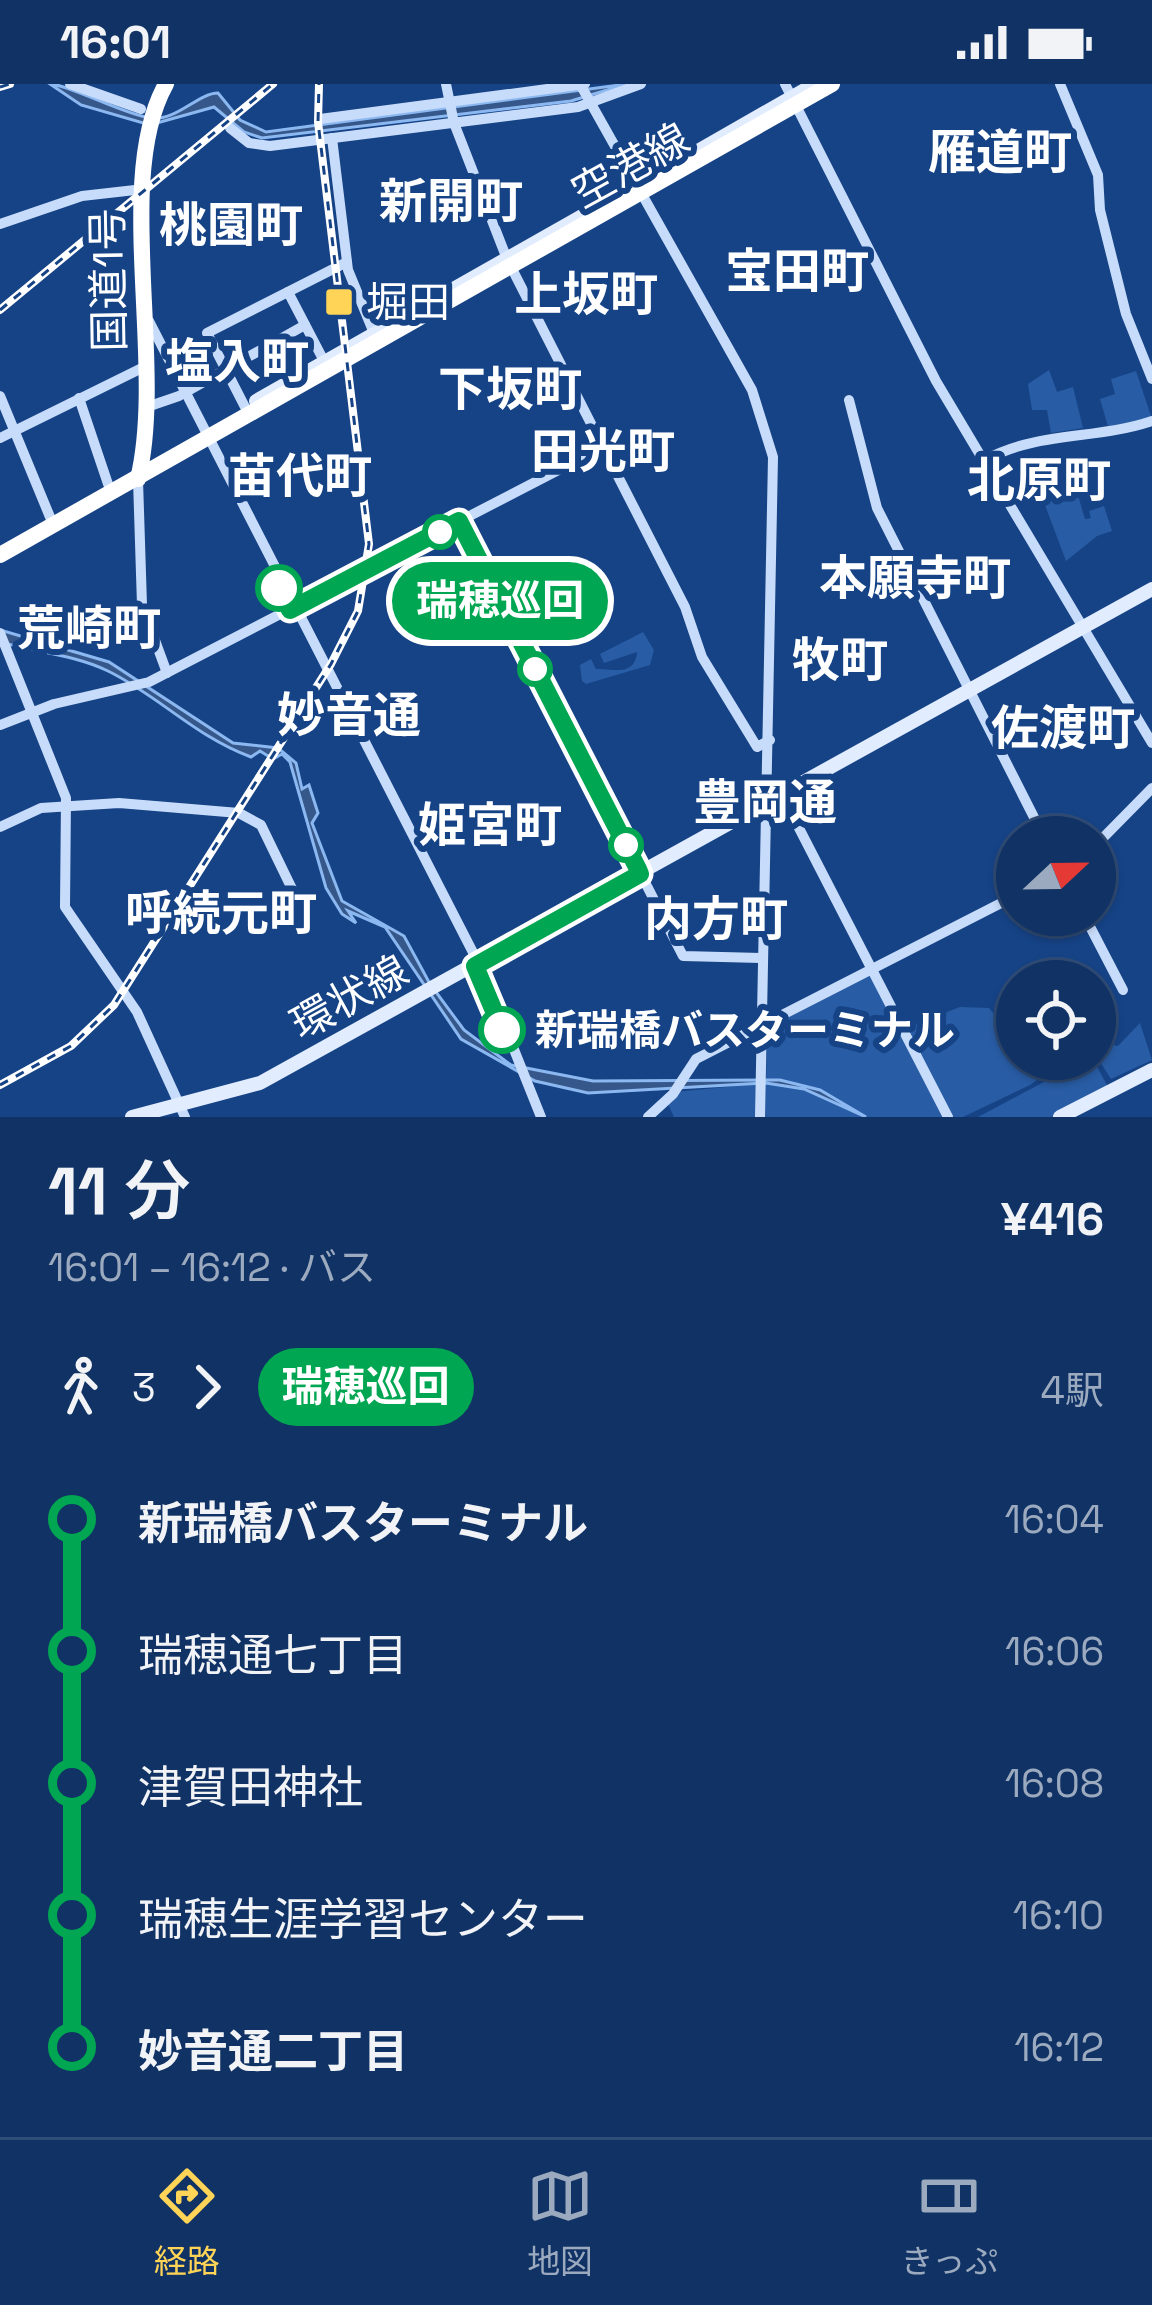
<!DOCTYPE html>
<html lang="ja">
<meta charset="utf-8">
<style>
body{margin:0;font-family:"Space Grotesk","Noto Sans JP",sans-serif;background:#1e3e6d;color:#f1f3f6;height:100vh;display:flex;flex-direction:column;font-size:45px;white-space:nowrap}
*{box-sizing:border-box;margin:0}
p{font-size:39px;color:#9caabf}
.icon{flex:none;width:66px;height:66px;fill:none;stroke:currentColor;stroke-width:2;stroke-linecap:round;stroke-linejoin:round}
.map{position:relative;height:1033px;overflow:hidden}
.sheet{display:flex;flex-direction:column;background:#103264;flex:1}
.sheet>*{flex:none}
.badge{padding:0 24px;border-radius:39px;font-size:42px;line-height:78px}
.needle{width:78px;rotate:68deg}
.tools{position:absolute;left:996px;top:732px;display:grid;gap:24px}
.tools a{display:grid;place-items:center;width:120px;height:120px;border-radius:50%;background:#103264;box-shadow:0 3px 9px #0004,0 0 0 3px #304d78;font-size:60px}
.map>.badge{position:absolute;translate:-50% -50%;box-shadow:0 0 0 6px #fff}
.legs{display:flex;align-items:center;gap:18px;height:132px;padding:0 48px;font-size:39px}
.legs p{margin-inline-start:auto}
.overview{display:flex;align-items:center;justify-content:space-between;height:204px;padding:0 48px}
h1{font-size:66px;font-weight:600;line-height:90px}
ul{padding:0 48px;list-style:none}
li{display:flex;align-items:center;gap:42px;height:132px;font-size:45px}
li i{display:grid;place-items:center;width:18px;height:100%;margin:0 15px;background:currentColor}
li i::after{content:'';width:30px;height:30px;margin:-15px;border:9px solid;border-radius:50%;background:#103264}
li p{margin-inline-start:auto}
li:first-child i{background:linear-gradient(#0000 50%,currentColor 0)}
li:last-child i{background:linear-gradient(currentColor 50%,#0000 0)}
.status{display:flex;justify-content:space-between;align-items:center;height:84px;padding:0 60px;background:#103264;direction:ltr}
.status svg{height:33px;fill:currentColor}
.tab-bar{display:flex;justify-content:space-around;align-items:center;height:168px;border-top:3px solid #304d78;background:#103264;font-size:33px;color:#9caabf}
.tab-bar a{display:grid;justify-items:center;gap:6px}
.tab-bar .on{color:#ffd457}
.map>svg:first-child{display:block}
.green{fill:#285ca4}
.water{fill:#365789;stroke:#8cb8f1;stroke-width:3}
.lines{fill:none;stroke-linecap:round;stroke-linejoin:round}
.secondary{stroke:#c7dcfa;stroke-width:10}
.primary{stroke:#e1ecff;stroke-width:14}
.highway{stroke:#fff;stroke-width:16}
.rail-casing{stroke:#fff;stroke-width:8}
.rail{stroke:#164386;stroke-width:3;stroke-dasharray:9;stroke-linecap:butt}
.line-1-casing{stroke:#fff;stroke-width:27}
.line-1{stroke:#00a651;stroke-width:18}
.poi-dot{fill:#ffd457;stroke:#164386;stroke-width:4.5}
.stop-1-dot{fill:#fff;stroke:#00a651;stroke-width:6}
.labels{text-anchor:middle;stroke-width:12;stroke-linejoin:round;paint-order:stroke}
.street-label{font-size:42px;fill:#fff;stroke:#164386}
.poi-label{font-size:42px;fill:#fff;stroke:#164386;text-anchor:start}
.stop-label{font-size:42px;font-weight:bold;fill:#fff;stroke:#164386;text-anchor:start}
.quarter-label{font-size:48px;font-weight:bold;fill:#fff;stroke:#164386}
</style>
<div class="status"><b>16:01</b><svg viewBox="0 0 49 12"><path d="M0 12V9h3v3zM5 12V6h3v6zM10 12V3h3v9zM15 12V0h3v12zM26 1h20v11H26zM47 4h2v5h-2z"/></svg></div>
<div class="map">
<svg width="1152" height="1033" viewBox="0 0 1152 1033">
<rect width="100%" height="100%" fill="#164386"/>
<g class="green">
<polygon points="1049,286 1057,308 1073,303 1083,344 1051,349 1047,326 1032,326 1028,300"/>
<polygon points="1136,287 1152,335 1109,346 1100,315 1115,310 1111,295"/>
<polygon points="1076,405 1085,435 1091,434 1089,427 1104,422 1112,447 1097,452 1066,477 1042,413"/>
<path d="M 643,548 L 654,566 L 650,581 L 586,600 L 582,597 L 580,581 L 591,575 L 596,585 C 610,584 635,594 637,568 L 604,579 L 600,570 Z"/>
<polygon points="869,890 902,945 960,923 989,924 1017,958 1017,975 1068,975 1030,1001 963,1033 674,1033 666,1016 675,1008 766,999 767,945"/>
<polygon points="1140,939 1152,976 1111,995 1097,973 1109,960 1118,962"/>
<polygon points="1075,975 1093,975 1108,1003 1055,1033 978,1033 1059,990"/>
</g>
<g class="water">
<path d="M 50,0 C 67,0 123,30 150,34 C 176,38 198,9 218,9 L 240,36 L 266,48 L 627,0 L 571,17 L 262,54 L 244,48 L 214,23 L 150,41 L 81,21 Z"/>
<path d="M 0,546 L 109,578 L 233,659 L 278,664 L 296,679 L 302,705 L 309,701 L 318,729 L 312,739 L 342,817 L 404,852 L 430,900 L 464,946 L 511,981 L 593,997 L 780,996 L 820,1006 L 866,1033 L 804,1005 L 766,999 L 588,1009 L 535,997 L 461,955 L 385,843 L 348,827 L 356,839 L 342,830 L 326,804 L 290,678 L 282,670 L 273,675 L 260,667 L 251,673 C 196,653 159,612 108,587 C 76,571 35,568 0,558 Z"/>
</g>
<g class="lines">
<g class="secondary">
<polyline points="70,0 141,25"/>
<polyline points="580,0 752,306 773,373 760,1033"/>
<polyline points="785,0 936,297 1152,659"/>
<polyline points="1060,0 1098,91 1100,126 1126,230 1152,295"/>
<polyline points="320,35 585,0"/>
<polyline points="230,44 249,59 270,62 578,23 641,0"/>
<polyline points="332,54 348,186 376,254"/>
<polyline points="0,140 82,112 135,106"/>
<polyline points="288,208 324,277"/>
<polyline points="149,237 483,888 541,1033"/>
<polyline points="0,312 50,433"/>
<polyline points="79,314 108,400"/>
<polyline points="849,316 877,424 1044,753"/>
<polyline points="245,323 207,249 347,178"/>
<polyline points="144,324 179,312 305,241"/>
<polyline points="0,354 142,284"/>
<polyline points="606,369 685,523 702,573 757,663 770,656"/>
<path d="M 985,376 C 1038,347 1096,356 1152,337"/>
<polyline points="138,396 142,521 167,589"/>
<polyline points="459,437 683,872 761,874"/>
<polyline points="0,549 66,714 65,823 137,928 185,1033"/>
<polyline points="0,641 54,620 149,598 570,380 606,369 507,175 454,39 446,0"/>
<polyline points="784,715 948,1033"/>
<polyline points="0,743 41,724 119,719 239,729 261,741 294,809"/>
<polyline points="1095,762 1152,704"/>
<polyline points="1084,831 1123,906"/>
<polyline points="648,1033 673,1010 696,975 1017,811"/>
</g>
<g class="primary">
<polyline points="689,72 815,0"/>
<polyline points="256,317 612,115"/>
<polyline points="132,1033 260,999 1152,505"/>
<polyline points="1060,1033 1152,986"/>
</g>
<g class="highway">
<path d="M 138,395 C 166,280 113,94 166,0"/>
<polyline points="0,471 832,0"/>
</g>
<defs>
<g id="rail">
<polyline points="0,3 10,0"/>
<polyline points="0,226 273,0"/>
<polyline points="0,1001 71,962 114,921 331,580 358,527 369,460 318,38 319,0"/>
</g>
</defs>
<use href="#rail" class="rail-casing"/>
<use href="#rail" class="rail"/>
</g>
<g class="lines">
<defs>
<polyline id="line-1" points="279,504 290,526 459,437 638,785 640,790 475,882 502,946"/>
</defs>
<use href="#line-1" class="line-1-casing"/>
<use href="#line-1" class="line-1"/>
</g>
<rect class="poi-dot" x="324" y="203" width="30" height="30" rx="6"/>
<g class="stop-1-dot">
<circle cx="440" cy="448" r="15"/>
<circle cx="279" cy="504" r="21"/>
<circle cx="535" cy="585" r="15"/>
<circle cx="626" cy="761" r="15"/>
<circle cx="502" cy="946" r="21"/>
</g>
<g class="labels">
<g class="street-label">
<text transform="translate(630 81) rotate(-29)" y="15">空港線</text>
<text transform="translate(108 196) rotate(-91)" y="15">国道1号</text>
<text transform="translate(349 913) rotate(-29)" y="15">環状線</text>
</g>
<g class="poi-label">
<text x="366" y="233">堀田</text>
</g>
<g class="stop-label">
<text x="535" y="961">新瑞橋バスターミナル</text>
</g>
<g class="quarter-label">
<text x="1000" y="85">雁道町</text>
<text x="451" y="134">新開町</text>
<text x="231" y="158">桃園町</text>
<text x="797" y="204">宝田町</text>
<text x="586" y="227">上坂町</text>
<text x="237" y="294">塩入町</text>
<text x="510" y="322">下坂町</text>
<text x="603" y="384">田光町</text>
<text x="300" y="409">苗代町</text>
<text x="1039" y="413">北原町</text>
<text x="915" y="511">本願寺町</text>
<text x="89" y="561">荒崎町</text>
<text x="840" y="593">牧町</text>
<text x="349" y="648">妙音通</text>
<text x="1063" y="661">佐渡町</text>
<text x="765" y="735">豊岡通</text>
<text x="490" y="758">姫宮町</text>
<text x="221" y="846">呼続元町</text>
<text x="716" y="852">内方町</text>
</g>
</g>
</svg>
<div class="tools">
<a><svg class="needle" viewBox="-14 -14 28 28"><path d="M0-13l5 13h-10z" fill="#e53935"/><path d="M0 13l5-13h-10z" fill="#9caabf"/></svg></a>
<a><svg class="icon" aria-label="locate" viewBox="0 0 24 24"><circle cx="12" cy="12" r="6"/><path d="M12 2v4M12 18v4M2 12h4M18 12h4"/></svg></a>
</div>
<b class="badge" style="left:500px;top:517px;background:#00a651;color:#fff">瑞穂巡回</b>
</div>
<section class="sheet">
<div class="overview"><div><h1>11 分</h1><p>16:01 – 16:12 · バス</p></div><b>¥416</b></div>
<div class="legs"><svg class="icon" aria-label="walk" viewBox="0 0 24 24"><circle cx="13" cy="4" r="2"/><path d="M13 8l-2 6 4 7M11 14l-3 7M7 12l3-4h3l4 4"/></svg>3<svg class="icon" aria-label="forward" viewBox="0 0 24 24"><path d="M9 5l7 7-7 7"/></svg><b class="badge" style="background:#00a651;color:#fff">瑞穂巡回</b><p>4駅</p></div>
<ul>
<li><i style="color:#00a651"></i><b>新瑞橋バスターミナル</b><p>16:04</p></li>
<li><i style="color:#00a651"></i><span>瑞穂通七丁目</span><p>16:06</p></li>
<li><i style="color:#00a651"></i><span>津賀田神社</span><p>16:08</p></li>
<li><i style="color:#00a651"></i><span>瑞穂生涯学習センター</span><p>16:10</p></li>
<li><i style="color:#00a651"></i><b>妙音通二丁目</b><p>16:12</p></li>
</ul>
</section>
<nav class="tab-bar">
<a class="on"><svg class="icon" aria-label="directions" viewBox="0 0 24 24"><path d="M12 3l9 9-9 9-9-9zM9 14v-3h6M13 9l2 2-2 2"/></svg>経路</a>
<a><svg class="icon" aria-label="map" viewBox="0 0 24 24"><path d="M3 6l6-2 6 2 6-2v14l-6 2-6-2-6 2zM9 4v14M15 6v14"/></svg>地図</a>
<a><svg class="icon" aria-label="tickets" viewBox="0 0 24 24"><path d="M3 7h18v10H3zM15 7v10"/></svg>きっぷ</a>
</nav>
